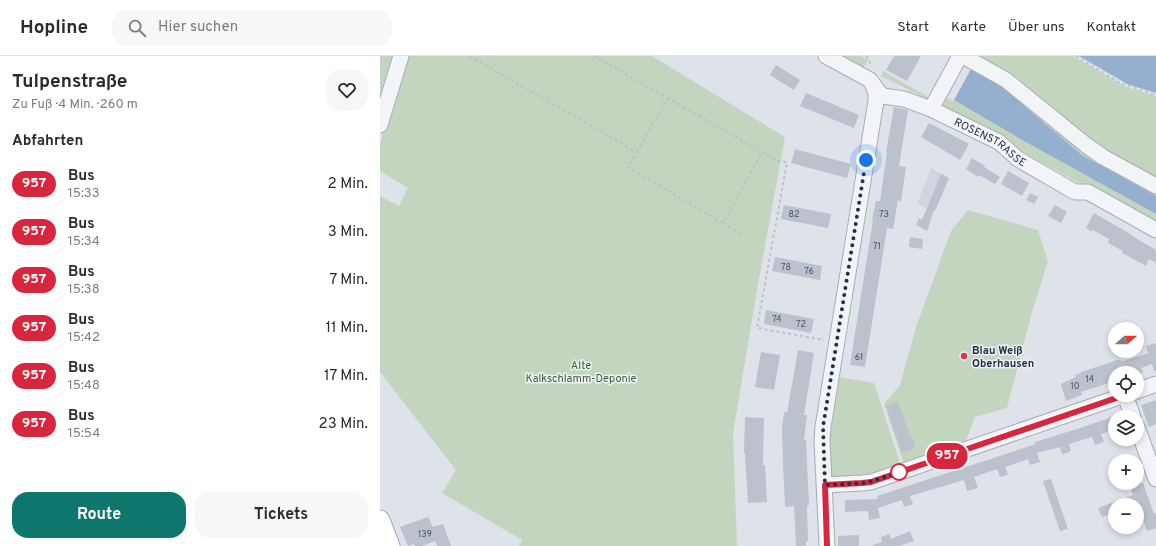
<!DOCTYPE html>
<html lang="de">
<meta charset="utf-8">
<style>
body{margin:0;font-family:Overpass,sans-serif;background:#f7f7f7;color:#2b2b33;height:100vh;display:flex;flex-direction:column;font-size:15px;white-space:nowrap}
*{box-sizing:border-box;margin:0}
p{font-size:13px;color:#7c7c81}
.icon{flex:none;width:22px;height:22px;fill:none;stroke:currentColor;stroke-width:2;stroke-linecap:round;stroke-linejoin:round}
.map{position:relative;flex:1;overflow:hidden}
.side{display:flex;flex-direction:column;background:#fff;width:380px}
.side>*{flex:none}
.badge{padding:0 8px;border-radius:13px;font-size:14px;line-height:26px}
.needle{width:26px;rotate:70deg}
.controls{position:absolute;left:728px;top:266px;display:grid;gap:8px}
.controls a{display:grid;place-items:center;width:36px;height:36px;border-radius:50%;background:#fff;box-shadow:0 2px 6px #0003;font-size:20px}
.you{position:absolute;width:20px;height:20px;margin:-10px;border:3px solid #fff;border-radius:50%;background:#1a73e8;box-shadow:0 0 0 6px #1a73e833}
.map>.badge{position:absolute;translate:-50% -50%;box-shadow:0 0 0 2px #fff}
h2{padding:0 12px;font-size:15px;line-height:36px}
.round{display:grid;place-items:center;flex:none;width:42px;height:42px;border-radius:16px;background:#f7f7f7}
.headline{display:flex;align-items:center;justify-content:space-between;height:68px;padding:0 12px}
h1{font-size:19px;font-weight:700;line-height:30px}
.action{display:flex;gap:8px;margin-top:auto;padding:8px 12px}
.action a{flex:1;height:46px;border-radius:16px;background:#0f766e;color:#fff;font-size:16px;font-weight:700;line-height:46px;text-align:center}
.action a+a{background:#f7f7f7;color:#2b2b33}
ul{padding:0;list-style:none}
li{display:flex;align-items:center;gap:12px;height:48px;padding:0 12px}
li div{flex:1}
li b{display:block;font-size:15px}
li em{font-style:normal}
li .badge{min-width:44px;font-weight:700;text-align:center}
header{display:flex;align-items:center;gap:24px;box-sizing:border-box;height:56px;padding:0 20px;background:#fff;border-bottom:1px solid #e1e1e2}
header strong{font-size:19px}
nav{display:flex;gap:22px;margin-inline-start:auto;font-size:14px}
.search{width:280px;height:36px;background:#f7f7f7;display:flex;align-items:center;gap:10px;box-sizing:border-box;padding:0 14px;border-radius:16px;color:#7c7c81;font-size:15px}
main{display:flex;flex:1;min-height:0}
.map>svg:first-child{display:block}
.built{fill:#d0d5df}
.green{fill:#c3d5bf}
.water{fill:#95afce}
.building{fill:#bbc1cd}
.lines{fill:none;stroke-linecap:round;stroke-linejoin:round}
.minor-casing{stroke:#a7adb8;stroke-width:17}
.major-casing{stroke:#9ca6b7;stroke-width:21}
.path{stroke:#bdc1c8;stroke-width:2;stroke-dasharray:3 3;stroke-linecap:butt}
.minor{stroke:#f2f4f7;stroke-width:15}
.major{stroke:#fff;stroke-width:19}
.line-casing{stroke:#fff;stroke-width:9}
.line{stroke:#d7263d;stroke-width:6}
.walk{stroke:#262f43;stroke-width:4;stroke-dasharray:0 7.2}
.poi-dot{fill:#dd3549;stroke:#eef2f7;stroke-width:1.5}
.stop-dot{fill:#fff;stroke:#d7263d;stroke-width:2}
.labels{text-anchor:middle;stroke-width:3;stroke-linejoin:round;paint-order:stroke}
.number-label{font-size:9px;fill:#4b5466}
.street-label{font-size:11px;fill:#262f43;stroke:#eef2f7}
.poi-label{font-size:11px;font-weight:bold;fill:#262f43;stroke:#eef2f7;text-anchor:start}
.park-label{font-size:11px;fill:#396031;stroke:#eef2f7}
</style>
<header>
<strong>Hopline</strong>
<div class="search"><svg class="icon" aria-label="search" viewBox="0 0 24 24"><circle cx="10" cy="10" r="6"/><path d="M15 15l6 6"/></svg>Hier suchen</div>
<nav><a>Start</a><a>Karte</a><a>Über uns</a><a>Kontakt</a></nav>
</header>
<main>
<section class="side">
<div class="headline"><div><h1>Tulpenstraße</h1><p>Zu Fuß · 4 Min. · 260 m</p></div><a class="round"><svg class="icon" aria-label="heart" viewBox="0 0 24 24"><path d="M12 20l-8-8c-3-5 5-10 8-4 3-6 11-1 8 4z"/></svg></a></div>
<h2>Abfahrten</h2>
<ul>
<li><span class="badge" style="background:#d7263d;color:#fff">957</span><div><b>Bus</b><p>15:33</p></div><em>2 Min.</em></li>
<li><span class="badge" style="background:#d7263d;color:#fff">957</span><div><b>Bus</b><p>15:34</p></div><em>3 Min.</em></li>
<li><span class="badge" style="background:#d7263d;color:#fff">957</span><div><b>Bus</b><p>15:38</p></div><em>7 Min.</em></li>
<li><span class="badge" style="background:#d7263d;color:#fff">957</span><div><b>Bus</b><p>15:42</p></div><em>11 Min.</em></li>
<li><span class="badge" style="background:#d7263d;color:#fff">957</span><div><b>Bus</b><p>15:48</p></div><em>17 Min.</em></li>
<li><span class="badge" style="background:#d7263d;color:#fff">957</span><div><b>Bus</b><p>15:54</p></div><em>23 Min.</em></li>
</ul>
<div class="action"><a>Route</a><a>Tickets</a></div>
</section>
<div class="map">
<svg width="776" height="490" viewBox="0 0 776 490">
<rect width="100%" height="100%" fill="#dee3ea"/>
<polygon class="built" points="551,112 569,122 555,155 537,148"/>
<g class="green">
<polygon points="0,0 18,0 0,52"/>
<polygon points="26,0 272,0 405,81 377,234 353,377 357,490 139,490 142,484 62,437 76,414 0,316 0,140 19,150 28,132 0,115 0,87"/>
<polygon points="460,0 481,0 488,4 483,13"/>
<polygon points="588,0 693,0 746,31 776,40 776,126 752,114"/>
<polygon points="585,6 776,132 776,140 702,99 622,31"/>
<polygon points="503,15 550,42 549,44 501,20"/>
<polygon points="562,39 573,45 574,44 576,45 644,85 776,158 776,164 768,165 563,52 561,50"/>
<polygon points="588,154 658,174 667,202 666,204 668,205 652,256 627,352 595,361 582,395 526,414 504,348 520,329 536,271 571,175"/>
<polygon points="453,320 494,327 521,410 484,423 447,425"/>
</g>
<g class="water">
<polygon points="699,0 776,0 776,37 747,28"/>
<polygon points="591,13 612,24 622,31 702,99 776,140 776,158 644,85 574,44"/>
</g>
<g class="building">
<polygon points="514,0 541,0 527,25 506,14"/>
<polygon points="396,9 420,24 414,34 390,19"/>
<polygon points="426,37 479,59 474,72 420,50"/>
<polygon points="514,51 528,54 519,110 526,111 521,146 518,144 513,173 507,172 485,311 470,309 493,164 492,164 496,145 500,145 507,96 506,96"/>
<polygon points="549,67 589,88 580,104 541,81"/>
<polygon points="415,93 471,108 467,122 411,107"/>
<polygon points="592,102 605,110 604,111 620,121 615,128 599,119 598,121 586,113"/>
<polygon points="628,115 649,127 642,140 621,128"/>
<polygon points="561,118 569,122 555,155 554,154 547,175 536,169 539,162 542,164"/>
<polygon points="650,137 658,141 654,148 646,144"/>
<polygon points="404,149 451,158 448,172 401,163"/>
<polygon points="675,149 687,156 681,167 668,160"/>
<polygon points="714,157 752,179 752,180 776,194 776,207 769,203 766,210 742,197 743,195 728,187 729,183 713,174 711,175 706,172"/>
<polygon points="530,181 543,183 542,193 529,191"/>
<polygon points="395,201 442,210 440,224 392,215"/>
<polygon points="386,254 434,263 431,277 384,268"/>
<polygon points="776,287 776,315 774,315 772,308 761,312 763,317 735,317 735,325 701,336 702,339 686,345 681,328 696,321 695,319 699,318 699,317 737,304 741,304 741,306 766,298 768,297 766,290"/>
<polygon points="418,294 434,297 424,359 427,359 424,384 426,384 429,449 427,450 428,485 426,485 426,490 416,490 414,450 405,451 403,407 402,373 404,356 407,357"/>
<polygon points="381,296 400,299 394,334 375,331"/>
<polygon points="776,344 776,368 769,371 761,349"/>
<polygon points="518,346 530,380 532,380 535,392 522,397 506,350"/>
<polygon points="735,360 735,373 721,378 724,386 715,389 712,381 689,388 691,395 687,397 682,398 680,391 657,397 660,406 650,409 648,403 625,411 628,419 620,421 617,413 594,421 598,432 587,435 584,424 530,440 533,448 524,451 522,444 498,452 500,462 489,464 488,455 465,456 465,444 498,443 497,440 656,388 655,386 697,373"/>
<polygon points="365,361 384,362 383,409 385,409 387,446 368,447 365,397 364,397"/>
<polygon points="671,423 688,473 680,475 663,425"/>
<polygon points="749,427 763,427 774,458 776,457 776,472 767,475 757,449 735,449 735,456 722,461 718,452 753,439"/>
<polygon points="48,461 53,471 63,468 71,490 57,490 55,485 42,490 35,490 34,488 28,490 20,471"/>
<polygon points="530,475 534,485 519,490 494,490 493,489 502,486 501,481 509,478 511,483"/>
<polygon points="479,479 479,490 458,490 458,480"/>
</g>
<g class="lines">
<defs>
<g id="minor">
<path id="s1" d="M 446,0 L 490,24 L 498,35 L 503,40 L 524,43 L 551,53 L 619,86 L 638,103 L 695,136 L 708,136 L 776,174"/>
<polyline points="583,0 626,24 706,89 723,101 776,130"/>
<polyline points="551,53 580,0"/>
<polyline points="0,69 21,0"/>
<polyline points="757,335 776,328"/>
<polyline points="745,339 753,361"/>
<polyline points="757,371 776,423"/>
<polyline points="445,429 482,427 491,426 745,339"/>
<polyline points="447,490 442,384 443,371 496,45 496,38 493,29"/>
</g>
<polyline id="major" points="0,464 10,490"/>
</defs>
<use href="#minor" class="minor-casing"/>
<use href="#major" class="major-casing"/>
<g class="path">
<polyline points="89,0 257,96 248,111 343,167 382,96 398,105 407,106 377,272 444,284"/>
<polyline points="214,0 382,96"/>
<polyline points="486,0 488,2 490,7 488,10"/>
<polyline points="696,0 740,27 776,39"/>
<polyline points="257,96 288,42"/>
<polyline points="343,167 360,178"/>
</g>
<use href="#minor" class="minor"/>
<use href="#major" class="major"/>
</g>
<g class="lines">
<defs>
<polyline id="line" points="447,490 445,429 482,427 491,426 745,339"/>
</defs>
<use href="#line" class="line-casing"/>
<use href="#line" class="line"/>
<polyline class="walk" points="486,104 443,371 445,429 486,427 519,416"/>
</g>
<circle class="poi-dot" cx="584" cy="300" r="4"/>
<circle class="stop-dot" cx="519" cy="416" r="8"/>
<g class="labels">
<g class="number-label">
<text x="414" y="161">82</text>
<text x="504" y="161">73</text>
<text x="497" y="193">71</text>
<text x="406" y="214">78</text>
<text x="429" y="218">76</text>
<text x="397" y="266">74</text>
<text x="421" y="271">72</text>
<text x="479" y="304">61</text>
<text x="710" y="326">14</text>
<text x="695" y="333">10</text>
<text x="45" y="481">139</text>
</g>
<g class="street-label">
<text dy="4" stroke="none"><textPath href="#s1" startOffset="189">ROSENSTRASSE</textPath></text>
</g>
<g class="poi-label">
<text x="592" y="298">Blau Weiß<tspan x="592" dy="13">Oberhausen</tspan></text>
</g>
<g class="park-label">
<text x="201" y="313">Alte<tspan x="201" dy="13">Kalkschlamm-Deponie</tspan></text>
</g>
</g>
</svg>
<div class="controls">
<a><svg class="needle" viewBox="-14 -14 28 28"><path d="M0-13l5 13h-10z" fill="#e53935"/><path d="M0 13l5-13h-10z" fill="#7c7c81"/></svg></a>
<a><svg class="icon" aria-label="locate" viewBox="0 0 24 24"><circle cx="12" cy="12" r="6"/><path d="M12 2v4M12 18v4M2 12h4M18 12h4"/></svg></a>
<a><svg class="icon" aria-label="layers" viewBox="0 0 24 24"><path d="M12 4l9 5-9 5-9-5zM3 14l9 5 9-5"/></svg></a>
<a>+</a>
<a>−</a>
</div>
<div class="you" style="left:486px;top:104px"></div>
<b class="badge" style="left:567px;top:400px;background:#d7263d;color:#fff">957</b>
</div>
</main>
